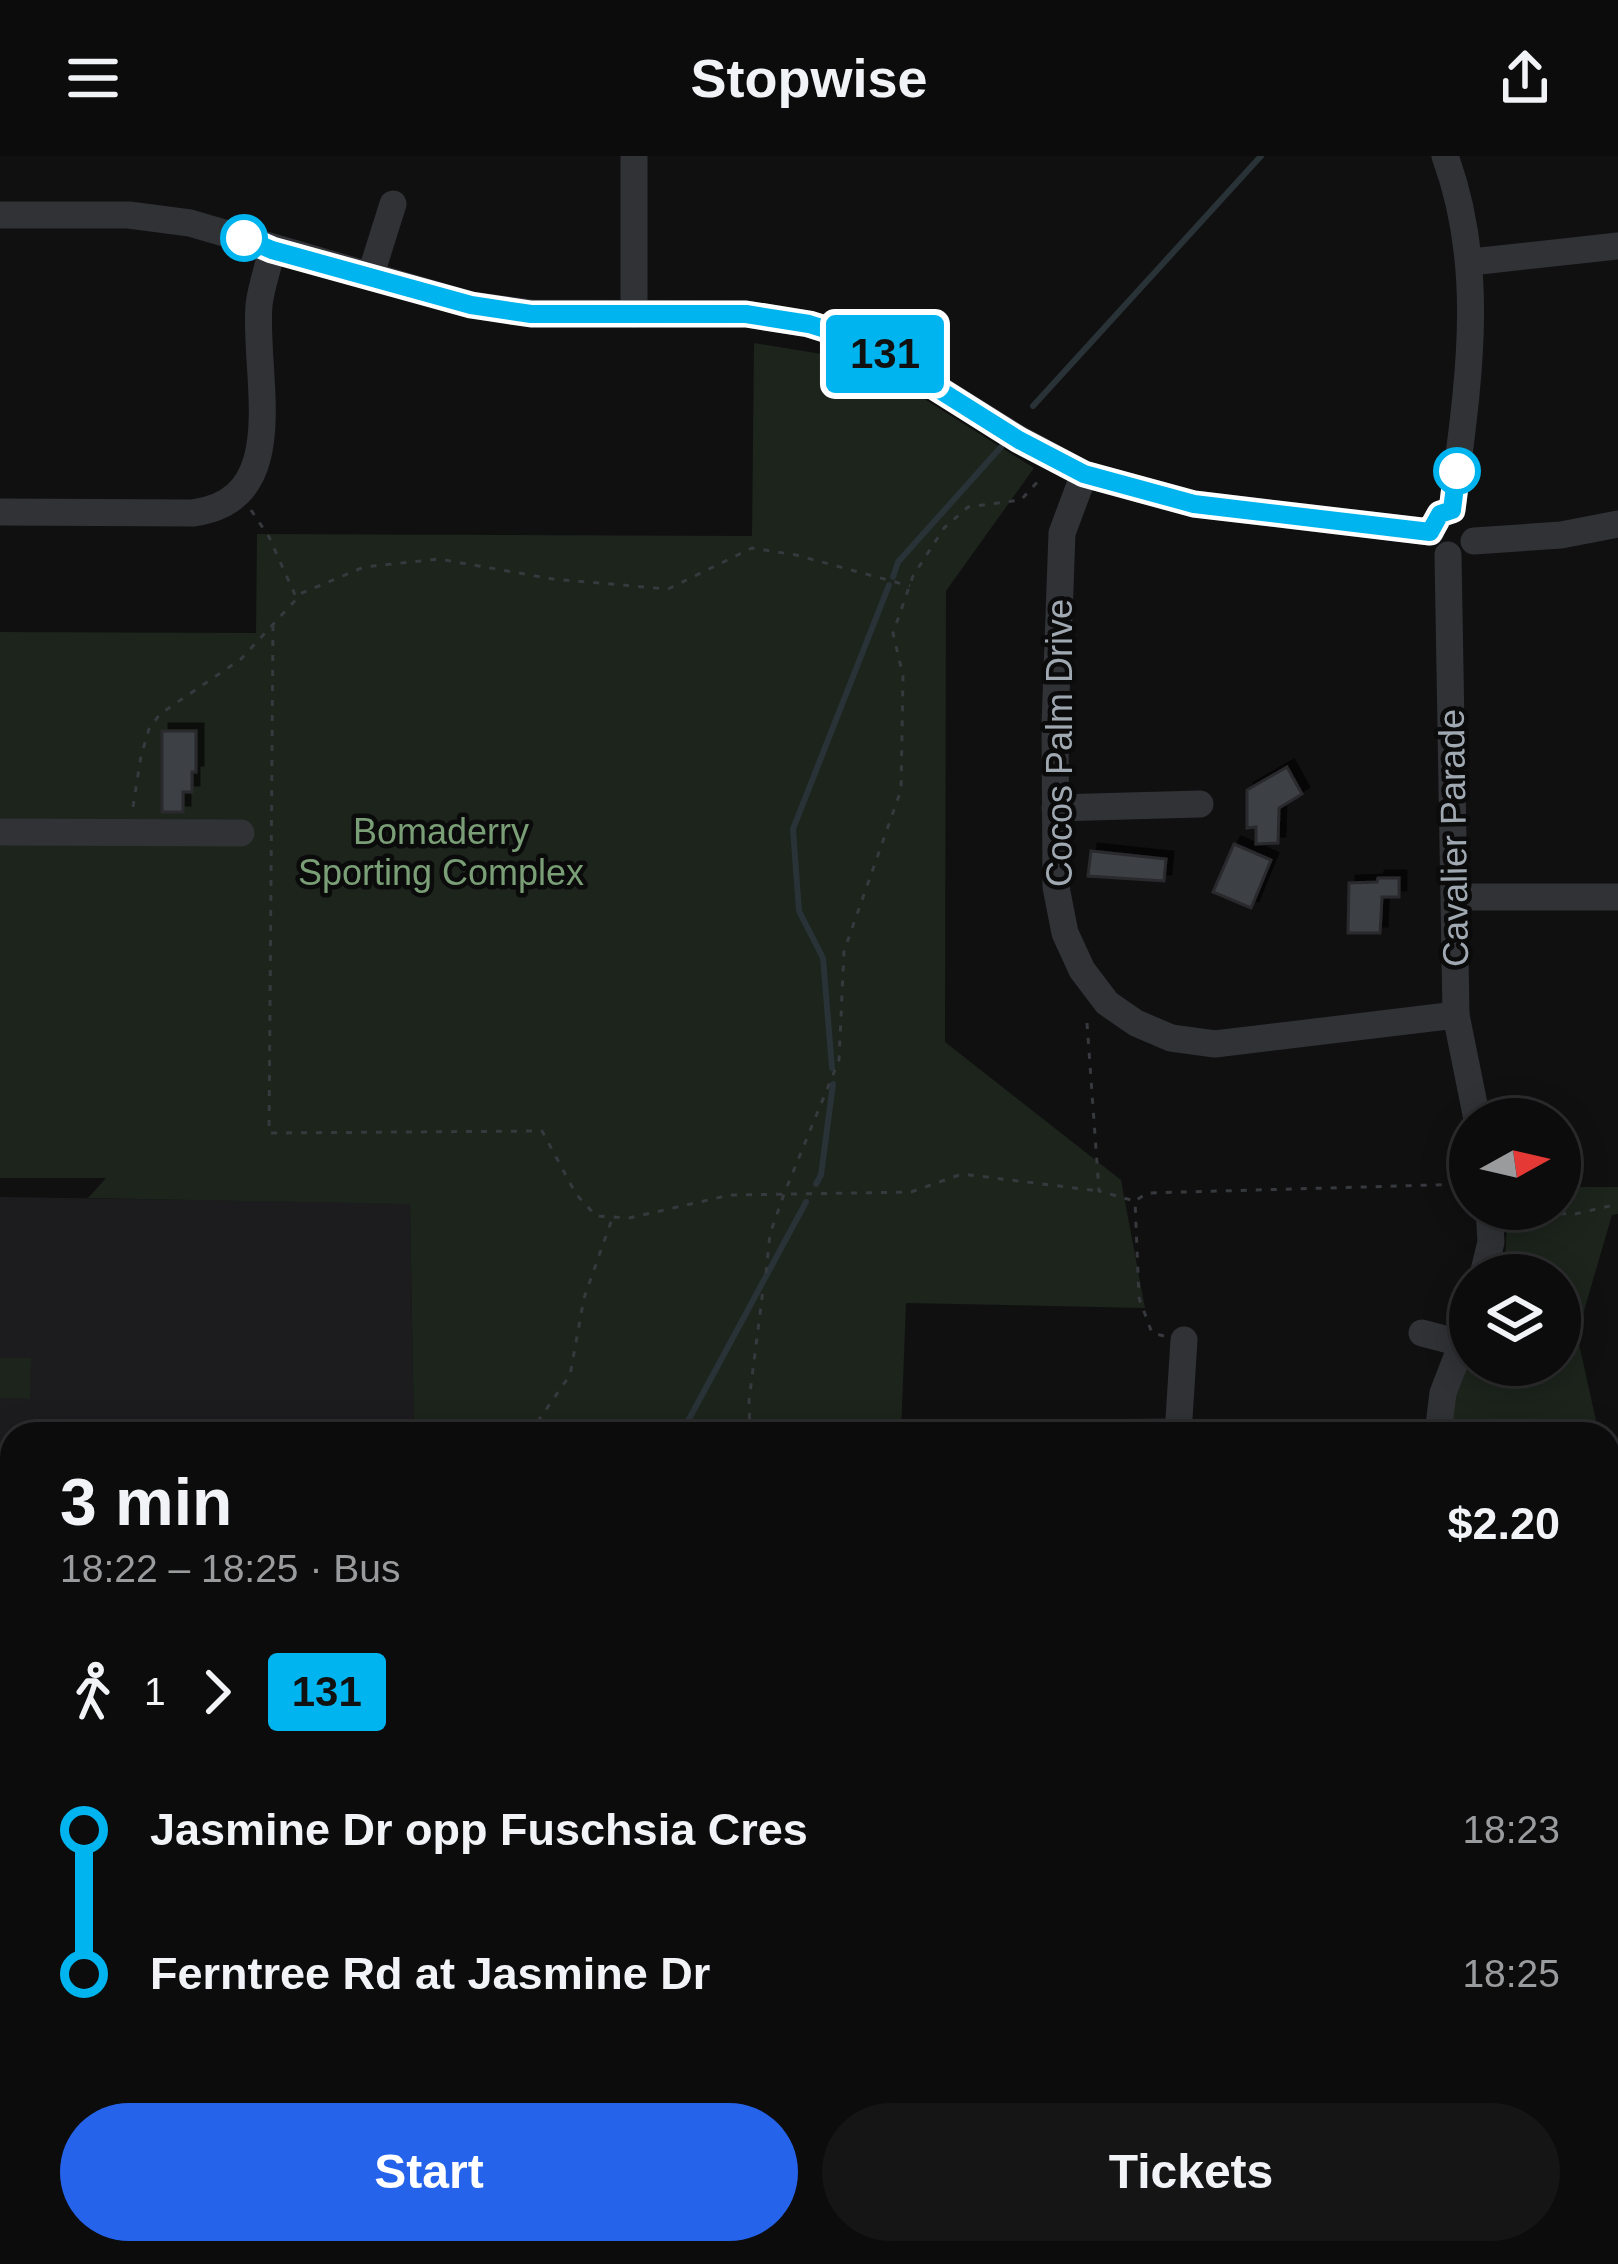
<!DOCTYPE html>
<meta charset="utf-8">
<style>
body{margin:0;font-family:Arial,sans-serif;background:#151516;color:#f1f3f6;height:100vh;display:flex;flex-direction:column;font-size:45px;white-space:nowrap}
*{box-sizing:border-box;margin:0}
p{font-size:39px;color:#9a9b9d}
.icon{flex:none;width:66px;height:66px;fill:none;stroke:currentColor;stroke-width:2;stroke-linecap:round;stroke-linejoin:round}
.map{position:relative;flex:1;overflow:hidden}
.drawer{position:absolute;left:0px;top:1266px;width:1620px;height:843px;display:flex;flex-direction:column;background:#0c0c0d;border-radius:36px 36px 0 0;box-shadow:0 6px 30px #0003,0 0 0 3px #2c2c2e}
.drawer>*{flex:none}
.badge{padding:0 24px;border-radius:9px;font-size:42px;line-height:78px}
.needle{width:78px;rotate:82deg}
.buttons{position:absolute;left:1449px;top:942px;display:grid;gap:24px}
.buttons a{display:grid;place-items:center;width:132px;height:132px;border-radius:50%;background:#0c0c0d;box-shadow:0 6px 30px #0003,0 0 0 3px #2c2c2e;font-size:60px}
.map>.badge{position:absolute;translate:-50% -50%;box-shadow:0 0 0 6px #fff}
.legs{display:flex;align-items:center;gap:18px;height:132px;padding:0 60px;font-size:39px}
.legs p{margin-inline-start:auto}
.overview{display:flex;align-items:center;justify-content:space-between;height:204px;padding:0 60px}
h1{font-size:66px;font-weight:800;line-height:90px}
.cta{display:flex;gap:24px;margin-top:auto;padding:24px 60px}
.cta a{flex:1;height:138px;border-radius:72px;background:#2563eb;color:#fff;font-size:48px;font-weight:800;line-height:138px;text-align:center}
.cta a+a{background:#151516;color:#f1f3f6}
ul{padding:0 60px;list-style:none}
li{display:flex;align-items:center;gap:42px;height:144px;font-size:45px}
li i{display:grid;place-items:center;width:18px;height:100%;margin:0 15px;background:currentColor}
li i::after{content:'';width:30px;height:30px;margin:-15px;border:9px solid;border-radius:50%;background:#0c0c0d}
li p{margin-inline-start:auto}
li:first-child i{background:linear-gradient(#0000 50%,currentColor 0)}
li:last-child i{background:linear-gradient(currentColor 50%,#0000 0)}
header{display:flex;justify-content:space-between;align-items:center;height:156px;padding:0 60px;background:#0c0c0d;font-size:54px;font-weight:800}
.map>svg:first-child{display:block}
.built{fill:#1c1c1e}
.green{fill:#1c241c}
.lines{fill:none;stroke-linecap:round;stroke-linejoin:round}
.stream{stroke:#283237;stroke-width:6}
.building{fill:#3e4044;stroke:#292a2d;stroke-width:3;filter:url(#shadow)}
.path{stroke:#36393d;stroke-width:3;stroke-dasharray:6 9;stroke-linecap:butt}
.minor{stroke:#303236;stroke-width:27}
.line-1-casing{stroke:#fff;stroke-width:27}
.line-1{stroke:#00b5ef;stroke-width:18}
.stop-1-dot{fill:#fff;stroke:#00b5ef;stroke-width:6}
.labels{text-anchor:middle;stroke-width:9;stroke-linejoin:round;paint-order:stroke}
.street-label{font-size:36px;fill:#a0a9b2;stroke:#0b0b0c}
.park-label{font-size:36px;fill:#7a9e76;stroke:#0b0b0c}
</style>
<header><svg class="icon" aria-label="menu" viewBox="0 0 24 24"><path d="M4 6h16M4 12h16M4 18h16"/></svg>Stopwise<svg class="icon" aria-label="share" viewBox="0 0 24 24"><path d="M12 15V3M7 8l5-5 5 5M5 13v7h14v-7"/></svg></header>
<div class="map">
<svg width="1618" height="2108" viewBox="0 0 1618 2108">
<defs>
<filter id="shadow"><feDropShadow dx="7" dy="-7" stdDeviation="0" flood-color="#0009"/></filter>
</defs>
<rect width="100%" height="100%" fill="#101011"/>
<polygon class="built" points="0,1041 410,1047 414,1278 12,1278 12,1558 0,1558"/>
<g class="green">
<polygon points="754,187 864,205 1034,312 946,435 945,886 1121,1024 1145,1152 906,1147 901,1278 414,1278 410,1048 88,1042 106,1022 0,1022 0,476 256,477 257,378 752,380"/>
<polygon points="1560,1031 1618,1031 1618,1058 1612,1059 1579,1172 1575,1170 1599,1278 1448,1278 1449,1241 1470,1181 1470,1209 1560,1209 1560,1119 1504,1119 1508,1053 1560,1053"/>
<polygon points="0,1202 31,1202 30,1243 0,1242"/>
<rect x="420" y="2097" width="138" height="11"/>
</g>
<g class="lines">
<g class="stream">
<polyline points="1033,250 1261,0"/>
<polyline points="893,421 898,406 1001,291"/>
<polyline points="832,912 823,802 799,755 793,673 889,429"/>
<polyline points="816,1028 821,1019 833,928"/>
<polyline points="681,1278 806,1046"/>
<polyline points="475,2108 477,2097"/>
</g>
</g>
<g class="building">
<polygon points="162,575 196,575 196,616 192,616 192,636 183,636 183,656 162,656"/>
<polygon points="1287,611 1302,638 1279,652 1278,687 1256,688 1256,671 1247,672 1247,634"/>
<polygon points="1234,688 1271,704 1251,752 1213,736"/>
<polygon points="1091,695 1166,703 1164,725 1088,720"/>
<polygon points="1378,722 1399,722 1399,741 1382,741 1380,777 1348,777 1349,727 1377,726"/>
<rect x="0" y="1313" width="12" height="98"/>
</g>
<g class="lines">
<g class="path">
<polyline points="251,354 269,381 296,441"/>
<polyline points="273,469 269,977 542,975 576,1038 596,1060 629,1062 730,1039 911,1036 962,1018 1099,1035"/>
<polyline points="133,651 141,600 149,573 160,558 241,503 302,437 364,411 439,403 553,423 668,433 752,392 796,399 910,430"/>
<polyline points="1087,867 1099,1035 1131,1044"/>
<polyline points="1515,1056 1575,1058 1618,1048"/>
<polyline points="766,1117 770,1078 784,1038 839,904 844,795 901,634 903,520 893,477 913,420 944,372 968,351 1021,344 1040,323"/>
<polyline points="1164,1180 1152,1177 1139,1142 1135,1045 1147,1037 1470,1028"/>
<polyline points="529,1278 570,1219 584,1142 612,1063"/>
<polyline points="750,1278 749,1245 763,1134"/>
<polyline points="0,1698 12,1697"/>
</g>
<g class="minor">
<path d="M 1445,0 C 1488,117 1467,233 1452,354"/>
<polyline points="0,59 129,59 190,67 471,149 531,157 746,158 809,168 860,184 1019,283 1084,318 1194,348 1431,376"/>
<polyline points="1471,106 1618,90"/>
<polyline points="370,121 393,48"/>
<polyline points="634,158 634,0"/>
<polyline points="1084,318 1062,377 1055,569 1056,731 1065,777 1082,814 1107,847 1136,867 1171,882 1215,888 1456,859"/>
<path d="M 0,356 L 193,357 C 294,344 253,220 259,149 C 261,131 268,112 272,94"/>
<polyline points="1474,385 1561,379 1618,368"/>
<polyline points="1448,399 1456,859 1477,963"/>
<polyline points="1055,652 1200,648"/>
<polyline points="0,676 241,677"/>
<polyline points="1456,741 1618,741"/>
<polyline points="1483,1119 1491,1086 1489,1053"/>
<polyline points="1422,1177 1464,1188"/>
<polyline points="962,1278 1178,1276"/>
<polyline points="1178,1278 1184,1184"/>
<polyline points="1438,1278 1443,1237 1470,1167"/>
<polyline points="1608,1351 1618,1348"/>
<polyline points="1608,1808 1618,1809"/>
<polyline points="0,1966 12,1966"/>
<polyline points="233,2097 237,2108"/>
<polyline points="589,2097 590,2108"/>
<polyline points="1133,2097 1140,2104 1156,2108"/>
<polyline points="1406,2097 1406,2108"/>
<polyline points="78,2108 78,2097"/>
<polyline points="1005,2108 1005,2097"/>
</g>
</g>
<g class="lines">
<defs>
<polyline id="line-1" points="244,82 272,94 471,149 531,158 746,158 809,168 860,184 1019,284 1084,318 1194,348 1430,376 1440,358 1452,354 1457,315"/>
</defs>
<use href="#line-1" class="line-1-casing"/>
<use href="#line-1" class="line-1"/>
</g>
<g class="stop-1-dot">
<circle cx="244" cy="82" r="21"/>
<circle cx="1457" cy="315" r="21"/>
</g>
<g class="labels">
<g class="street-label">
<text transform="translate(1059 587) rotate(-90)" y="13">Cocos Palm Drive</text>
<text transform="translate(1453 682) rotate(-91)" y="13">Cavalier Parade</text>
</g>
<g class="park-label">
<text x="441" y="688">Bomaderry<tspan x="441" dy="41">Sporting Complex</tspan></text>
</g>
</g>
</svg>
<div class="buttons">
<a><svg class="needle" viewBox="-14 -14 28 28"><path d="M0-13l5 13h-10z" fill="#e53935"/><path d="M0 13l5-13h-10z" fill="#9a9b9d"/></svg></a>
<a><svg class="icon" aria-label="layers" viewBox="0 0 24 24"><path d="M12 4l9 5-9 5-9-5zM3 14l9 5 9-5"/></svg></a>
</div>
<b class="badge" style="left:885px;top:198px;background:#00b5ef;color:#111">131</b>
<section class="drawer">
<div class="overview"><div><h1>3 min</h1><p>18:22 – 18:25 · Bus</p></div><b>$2.20</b></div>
<div class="legs"><svg class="icon" aria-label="walk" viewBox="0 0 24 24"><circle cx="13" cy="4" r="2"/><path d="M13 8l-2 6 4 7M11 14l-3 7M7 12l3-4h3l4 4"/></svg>1<svg class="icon" aria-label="forward" viewBox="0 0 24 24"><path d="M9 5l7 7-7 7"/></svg><b class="badge" style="background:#00b5ef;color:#111">131</b></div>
<ul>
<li><i style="color:#00b5ef"></i><b>Jasmine Dr opp Fuschsia Cres</b><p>18:23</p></li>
<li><i style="color:#00b5ef"></i><b>Ferntree Rd at Jasmine Dr</b><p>18:25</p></li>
</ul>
<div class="cta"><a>Start</a><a>Tickets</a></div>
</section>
</div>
